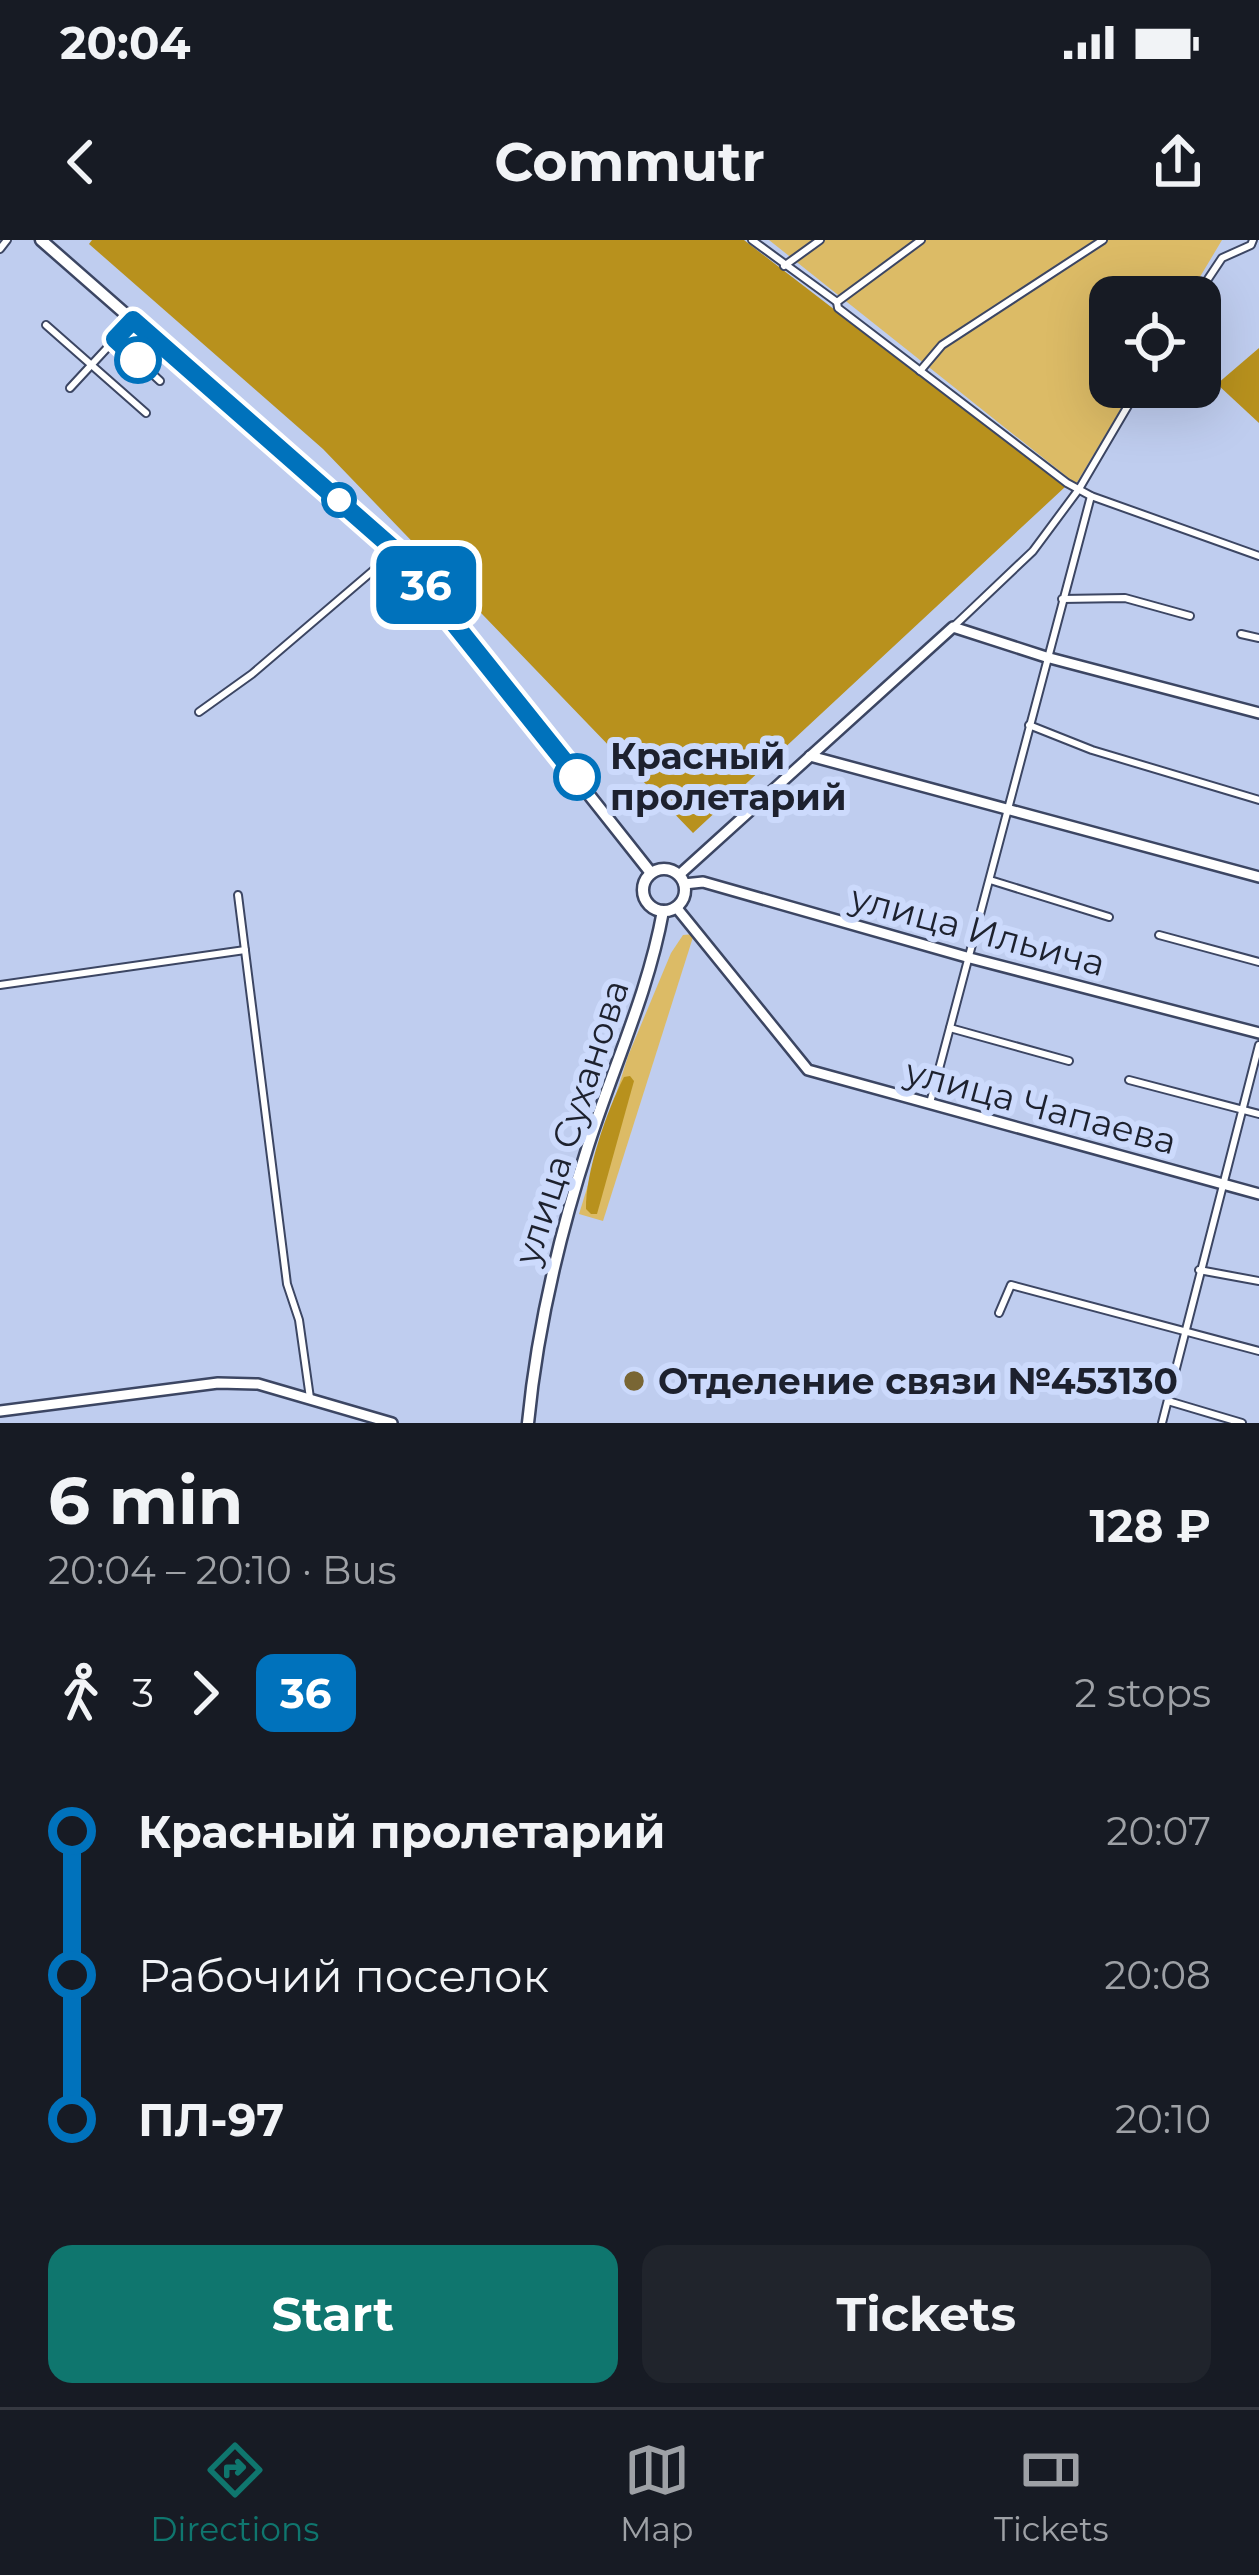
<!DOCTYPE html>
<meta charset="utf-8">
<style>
body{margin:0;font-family:Montserrat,sans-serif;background:#20242c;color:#f1f3f6;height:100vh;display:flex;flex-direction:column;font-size:45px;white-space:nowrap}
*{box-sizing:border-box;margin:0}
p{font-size:39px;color:#9ea1a6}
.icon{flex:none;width:66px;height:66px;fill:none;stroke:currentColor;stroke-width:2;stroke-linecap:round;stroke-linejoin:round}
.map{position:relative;height:1183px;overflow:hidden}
.details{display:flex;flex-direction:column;background:#171b24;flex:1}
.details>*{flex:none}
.badge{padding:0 24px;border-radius:18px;font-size:42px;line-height:78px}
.controls{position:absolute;left:1089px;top:36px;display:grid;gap:24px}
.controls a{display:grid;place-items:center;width:132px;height:132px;border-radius:24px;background:#171b24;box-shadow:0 12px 48px #0002;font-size:60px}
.map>.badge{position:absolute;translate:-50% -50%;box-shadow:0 0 0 6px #fff}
.legs{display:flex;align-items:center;gap:18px;height:132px;padding:0 48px;font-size:39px}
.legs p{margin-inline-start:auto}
.headline{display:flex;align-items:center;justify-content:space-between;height:204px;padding:0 48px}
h1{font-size:66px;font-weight:700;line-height:90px}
.button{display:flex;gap:24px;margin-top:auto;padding:24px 48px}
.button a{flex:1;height:138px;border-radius:24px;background:#0f766e;color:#fff;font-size:48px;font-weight:700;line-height:138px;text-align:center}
.button a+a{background:#20242c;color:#f1f3f6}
ul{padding:0 48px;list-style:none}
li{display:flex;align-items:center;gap:42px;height:144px;font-size:45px}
li i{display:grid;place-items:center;width:18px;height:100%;margin:0 15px;background:currentColor}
li i::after{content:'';width:30px;height:30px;margin:-15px;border:9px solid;border-radius:50%;background:#171b24}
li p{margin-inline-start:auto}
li:first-child i{background:linear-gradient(#0000 50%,currentColor 0)}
li:last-child i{background:linear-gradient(currentColor 50%,#0000 0)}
.status{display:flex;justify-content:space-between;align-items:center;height:84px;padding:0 60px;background:#171b24;direction:ltr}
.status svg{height:33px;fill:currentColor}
header{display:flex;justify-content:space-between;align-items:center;height:156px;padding:0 48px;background:#171b24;font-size:54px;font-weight:700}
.tabs{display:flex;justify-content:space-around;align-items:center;height:168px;border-top:3px solid #363941;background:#171b24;font-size:33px;color:#9ea1a6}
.tabs a{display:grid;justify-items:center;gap:6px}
.tabs .active{color:#0f766e}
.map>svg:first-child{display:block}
.green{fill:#dcbb66}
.forest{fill:#b8911d}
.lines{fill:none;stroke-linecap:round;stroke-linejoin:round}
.street-casing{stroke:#3c4663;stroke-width:10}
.secondary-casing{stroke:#3c4663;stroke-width:14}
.primary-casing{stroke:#3c4663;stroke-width:15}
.street{stroke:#fff;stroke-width:6}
.secondary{stroke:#fff;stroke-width:9}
.primary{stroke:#fff;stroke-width:10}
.line-1-casing{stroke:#fff;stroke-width:27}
.line-1{stroke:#0072bc;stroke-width:18}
.stop-1-dot{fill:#fff;stroke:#0072bc;stroke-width:6}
.poi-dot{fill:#796634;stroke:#ccdafc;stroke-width:4.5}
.labels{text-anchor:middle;stroke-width:12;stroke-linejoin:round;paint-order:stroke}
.stop-label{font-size:36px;font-weight:bold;fill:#1d212e;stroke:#ccdafc;text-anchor:start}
.street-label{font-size:36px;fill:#1d212e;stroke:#ccdafc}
.poi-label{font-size:36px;font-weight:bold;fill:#1d212e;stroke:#ccdafc;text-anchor:start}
</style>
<div class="status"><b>20:04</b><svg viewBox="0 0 49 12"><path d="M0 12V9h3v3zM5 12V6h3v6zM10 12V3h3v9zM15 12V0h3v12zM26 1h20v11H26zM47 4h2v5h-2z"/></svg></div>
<header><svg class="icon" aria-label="back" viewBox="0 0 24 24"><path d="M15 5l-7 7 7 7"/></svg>Commutr<svg class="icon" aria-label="share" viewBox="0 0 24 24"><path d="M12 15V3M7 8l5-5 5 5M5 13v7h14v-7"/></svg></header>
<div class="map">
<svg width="1259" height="1183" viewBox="0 0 1259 1183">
<rect width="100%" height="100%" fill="#bfcdef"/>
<g class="green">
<polygon points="769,0 1222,0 1188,57 1110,57 1110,147 1134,147 1076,244"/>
<polygon points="694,694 603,981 579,974 628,816 671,713 683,695"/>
</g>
<g class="forest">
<polygon points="92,0 744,0 1065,247 693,593 323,209 89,4"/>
<polygon points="1259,108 1259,183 1217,144"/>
<path d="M 630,836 L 634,841 L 597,974 L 591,974 L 586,969 C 585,933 607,870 624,837 Z"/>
</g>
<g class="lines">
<defs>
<g id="street">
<polyline points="752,0 837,62"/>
<polyline points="921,0 837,62 838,68 1067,243 1091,256 1259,316"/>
<polyline points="0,9 7,0"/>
<polyline points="784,26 820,0"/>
<polyline points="1196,57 1222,18 1251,5 1253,0"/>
<polyline points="46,85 146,173"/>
<polyline points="115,99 160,141"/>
<polyline points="920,131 942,105 1103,0"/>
<polyline points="70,148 133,80"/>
<polyline points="1062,359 1125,358 1190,376"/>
<polyline points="953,387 1033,311 1079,249 1139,147"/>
<polyline points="1241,394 1259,398"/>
<polyline points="199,472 252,434 396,311"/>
<polyline points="1029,485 1092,510 1259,560"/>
<polyline points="990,640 1109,677"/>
<polyline points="238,655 287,1044 299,1080 310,1158"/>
<polyline points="1159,695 1259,722"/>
<polyline points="0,745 245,710"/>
<polyline points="950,788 1069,821"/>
<polyline points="1129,840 1259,874"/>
<polyline points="930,863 1091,256"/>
<polyline points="1199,1030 1259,1041"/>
<polyline points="999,1073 1011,1045 1259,1111"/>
<polyline points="1168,1161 1242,1183"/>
<polyline points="1162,1183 1259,805"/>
</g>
<g id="secondary">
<polyline points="810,516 1259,637"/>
<polyline points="679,635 953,387 1046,417 1259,473"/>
<polyline points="684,644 703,642 970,718 1259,793"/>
<polyline points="676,667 808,830 1259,954"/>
<polyline points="0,1171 218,1143 258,1144 392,1183"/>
</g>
<g id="primary">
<polyline points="41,0 396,311 651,633"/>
<circle cx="664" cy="650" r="21"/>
<path d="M 528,1183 C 537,1090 559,996 588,906 C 613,827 648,754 663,671"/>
</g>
</defs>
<use href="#street" class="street-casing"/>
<use href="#secondary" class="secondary-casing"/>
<use href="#primary" class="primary-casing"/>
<use href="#street" class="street"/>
<use href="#secondary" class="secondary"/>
<use href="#primary" class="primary"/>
</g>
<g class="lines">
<defs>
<polyline id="line-1" points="138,120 115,99 133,80 396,311 577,537"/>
</defs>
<use href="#line-1" class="line-1-casing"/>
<use href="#line-1" class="line-1"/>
</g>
<g class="stop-1-dot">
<circle cx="138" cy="120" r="21"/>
<circle cx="339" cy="260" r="15"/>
<circle cx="577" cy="537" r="21"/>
</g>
<circle class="poi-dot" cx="634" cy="1141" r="12"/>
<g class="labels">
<g class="stop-label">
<text x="610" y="529">Красный<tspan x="610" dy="41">пролетарий</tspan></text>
</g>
<g class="street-label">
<text transform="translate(978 690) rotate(15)" y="13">улица Ильича</text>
<text transform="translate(1041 866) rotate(15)" y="13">улица Чапаева</text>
<text transform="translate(571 882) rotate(-72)" y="13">улица Суханова</text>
</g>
<g class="poi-label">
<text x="658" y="1154">Отделение связи №453130</text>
</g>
</g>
</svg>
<div class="controls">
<a><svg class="icon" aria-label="locate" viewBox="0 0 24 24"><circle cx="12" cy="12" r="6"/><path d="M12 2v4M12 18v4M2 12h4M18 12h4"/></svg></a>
</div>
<b class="badge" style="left:426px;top:345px;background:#0072bc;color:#fff">36</b>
</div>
<section class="details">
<div class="headline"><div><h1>6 min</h1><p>20:04 – 20:10 · Bus</p></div><b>128 ₽</b></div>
<div class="legs"><svg class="icon" aria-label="walk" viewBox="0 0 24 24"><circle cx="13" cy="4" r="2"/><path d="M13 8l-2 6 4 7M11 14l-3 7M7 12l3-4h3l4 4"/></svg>3<svg class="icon" aria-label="forward" viewBox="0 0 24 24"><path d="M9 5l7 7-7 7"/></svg><b class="badge" style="background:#0072bc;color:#fff">36</b><p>2 stops</p></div>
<ul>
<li><i style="color:#0072bc"></i><b>Красный пролетарий</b><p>20:07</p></li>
<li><i style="color:#0072bc"></i><span>Рабочий поселок</span><p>20:08</p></li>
<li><i style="color:#0072bc"></i><b>ПЛ-97</b><p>20:10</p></li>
</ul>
<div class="button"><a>Start</a><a>Tickets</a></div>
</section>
<nav class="tabs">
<a class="active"><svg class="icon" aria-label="directions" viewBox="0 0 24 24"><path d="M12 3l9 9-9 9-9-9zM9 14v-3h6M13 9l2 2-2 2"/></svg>Directions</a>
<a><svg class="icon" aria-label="map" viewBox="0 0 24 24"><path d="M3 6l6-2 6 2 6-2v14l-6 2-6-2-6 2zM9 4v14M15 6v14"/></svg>Map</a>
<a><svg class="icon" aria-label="tickets" viewBox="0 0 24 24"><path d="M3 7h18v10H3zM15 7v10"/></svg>Tickets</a>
</nav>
